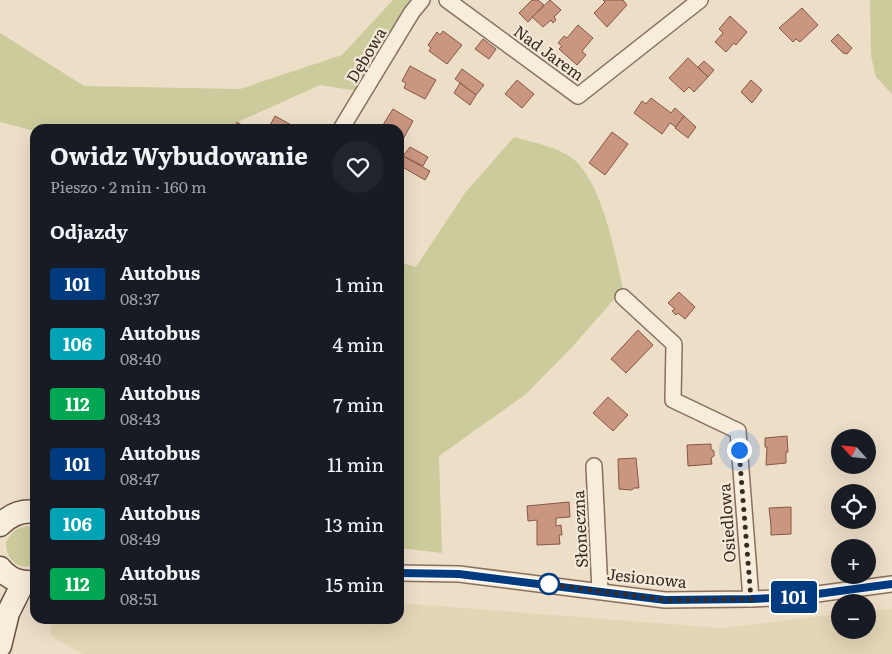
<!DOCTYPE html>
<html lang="pl">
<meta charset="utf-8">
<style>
body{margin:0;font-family:Literata,serif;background:#20242c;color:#f1f3f6;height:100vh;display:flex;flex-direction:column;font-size:19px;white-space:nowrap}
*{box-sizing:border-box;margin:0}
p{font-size:16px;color:#9ea1a6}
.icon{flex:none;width:28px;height:28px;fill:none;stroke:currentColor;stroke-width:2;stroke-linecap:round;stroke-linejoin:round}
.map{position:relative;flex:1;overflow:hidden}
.panel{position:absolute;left:30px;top:124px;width:374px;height:500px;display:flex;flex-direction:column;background:#171b24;border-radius:15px;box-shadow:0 5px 20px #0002}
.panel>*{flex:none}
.badge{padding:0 10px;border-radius:4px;font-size:18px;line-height:32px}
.needle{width:32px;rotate:297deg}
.buttons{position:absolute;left:831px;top:429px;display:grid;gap:10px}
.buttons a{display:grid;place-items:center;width:45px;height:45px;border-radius:50%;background:#171b24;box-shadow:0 5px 20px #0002;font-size:25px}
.you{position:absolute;width:25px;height:25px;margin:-12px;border:4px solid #fff;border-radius:50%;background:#1a73e8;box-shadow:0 0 0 8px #1a73e833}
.map>.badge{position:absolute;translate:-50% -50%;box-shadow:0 0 0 2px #fff}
h2{padding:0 20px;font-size:19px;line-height:45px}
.round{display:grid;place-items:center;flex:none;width:52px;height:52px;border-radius:26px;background:#20242c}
.head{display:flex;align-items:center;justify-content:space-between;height:85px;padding:0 20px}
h1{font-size:24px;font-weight:700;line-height:38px}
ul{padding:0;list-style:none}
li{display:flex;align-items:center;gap:15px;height:60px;padding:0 20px}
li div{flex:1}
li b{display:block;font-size:19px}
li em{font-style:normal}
li .badge{min-width:55px;font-weight:700;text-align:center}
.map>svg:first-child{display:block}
.farmland{fill:#e3d6b6}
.green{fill:#cbcb9c}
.building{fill:#ca9680;stroke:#875744}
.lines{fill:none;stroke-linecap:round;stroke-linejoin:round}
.street-casing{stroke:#89705e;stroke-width:18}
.secondary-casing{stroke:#6b5141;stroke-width:25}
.street{stroke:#f8ecdb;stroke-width:15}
.secondary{stroke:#f8ecdb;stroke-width:22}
.line-casing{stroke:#fff;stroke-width:11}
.line{stroke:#003b80;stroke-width:8}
.walk{stroke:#3a2a21;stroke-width:5;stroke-dasharray:0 9}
.stop-dot{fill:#fff;stroke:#003b80;stroke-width:2.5}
.labels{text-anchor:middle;stroke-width:4.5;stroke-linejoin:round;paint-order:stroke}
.street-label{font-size:16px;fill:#3a2a21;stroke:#f5e9d8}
</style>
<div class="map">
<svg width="892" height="654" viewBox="0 0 892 654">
<rect width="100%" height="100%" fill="#eddec8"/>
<polygon class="farmland" points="399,603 721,628 840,614 840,630 868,630 868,611 892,609 892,654 82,654 50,635 52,619 399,619"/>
<g class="green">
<polygon points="393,0 413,0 369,61 357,91 320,85 222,129 35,129 35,131 0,122 0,33 84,86 240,89 342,55"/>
<polygon points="870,0 892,0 892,94 876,77 871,56"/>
<path d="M 514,137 C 532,142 557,147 572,158 C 602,181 615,253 623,289 L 573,346 L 526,394 L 439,456 L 442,553 L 399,548 L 399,262 L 416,267 L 465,193 Z"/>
<path d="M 27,526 L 35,528 L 35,565 C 19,571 6,560 6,543 C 10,533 16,528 27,526 Z"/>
</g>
<g class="building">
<polygon points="532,0 538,0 544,5 528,22 519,13"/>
<polygon points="550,0 561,10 554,17 556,20 553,23 551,20 543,27 532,17"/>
<polygon points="603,0 623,0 627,5 607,27 594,13 605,2"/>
<polygon points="802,8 818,25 800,42 796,39 793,42 779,28"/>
<polygon points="730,16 747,32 736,45 734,43 726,52 715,42 723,33 719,29"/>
<polygon points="578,25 593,38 582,51 586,55 577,65 559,49 562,46 558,43 564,36 567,38"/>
<polygon points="443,31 462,45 447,64 429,51 431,48 428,45 437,32 440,35"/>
<polygon points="838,34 852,48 847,54 843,53 831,41"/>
<polygon points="483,39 496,49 489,59 475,49"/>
<polygon points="688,58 708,77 694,92 689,87 684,92 669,78"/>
<polygon points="704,61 714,70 708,77 698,67"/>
<polygon points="410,66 436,80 425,99 404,88 406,83 402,81"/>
<polygon points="462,69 484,85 476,95 455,79"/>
<polygon points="517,80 534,94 522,108 505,94"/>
<polygon points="751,80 762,90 752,103 741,92"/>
<polygon points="460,83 476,95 470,105 454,93"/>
<polygon points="651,98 671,113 675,108 684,116 676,127 670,123 662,134 634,113 642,101 646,104"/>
<polygon points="393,109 413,121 402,141 399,139 399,129 381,128"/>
<polygon points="275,116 295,127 294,129 268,129"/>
<polygon points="684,116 696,127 688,138 675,128"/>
<polygon points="237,122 246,128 245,129 233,129"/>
<polygon points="612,132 628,144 605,175 589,163"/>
<polygon points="410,147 428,157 423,166 403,156"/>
<polygon points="403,156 430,171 425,180 399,165"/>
<polygon points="679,292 695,307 685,319 678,313 676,315 672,311 675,309 668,303"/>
<polygon points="638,330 653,345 626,373 611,359"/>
<polygon points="608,397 628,415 613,431 593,413"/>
<polygon points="787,436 788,452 786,452 786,463 766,465 767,447 765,447 765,438"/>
<polygon points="711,444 711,449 714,451 714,456 711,458 712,464 688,466 687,445"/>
<polygon points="636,458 639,488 634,488 632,490 619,489 618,459"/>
<polygon points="569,502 570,517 556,518 556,526 561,525 562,535 559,535 560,544 537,545 537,520 528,521 527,506"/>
<polygon points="791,507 791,534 771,535 771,526 769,508"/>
</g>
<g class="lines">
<defs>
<g id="street">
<polyline points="447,0 578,96 700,0"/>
<polyline points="341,129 412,12 422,0"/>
<polyline points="623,297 674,344 673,400 738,431 751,599"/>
<polyline points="594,466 600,591"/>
<polyline points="399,573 459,574 665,600 751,599 795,597 892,584"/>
</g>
<g id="secondary">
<path d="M 0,525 C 10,515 21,510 35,512"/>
<path d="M 0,568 C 10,580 20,583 35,582"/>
<polyline points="0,646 8,613 23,583"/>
</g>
</defs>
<use href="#street" class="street-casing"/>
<use href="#secondary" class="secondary-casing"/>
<use href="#street" class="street"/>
<use href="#secondary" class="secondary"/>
</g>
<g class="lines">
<defs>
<polyline id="line" points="399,573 459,574 665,600 751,599 795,597 892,584"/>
</defs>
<use href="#line" class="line-casing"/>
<use href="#line" class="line"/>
<polyline class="walk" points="549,584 547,584 665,600 751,599 739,450"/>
</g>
<circle class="stop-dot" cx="549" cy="584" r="10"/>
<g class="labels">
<g class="street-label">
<text transform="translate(549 53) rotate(36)" y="6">Nad Jarem</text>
<text transform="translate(366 55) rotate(-59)" y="6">Dębowa</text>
<text transform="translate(727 523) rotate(-94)" y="6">Osiedlowa</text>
<text transform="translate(580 529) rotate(-93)" y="6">Słoneczna</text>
<text transform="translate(647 578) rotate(6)" y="6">Jesionowa</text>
</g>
</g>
</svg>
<div class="buttons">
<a><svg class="needle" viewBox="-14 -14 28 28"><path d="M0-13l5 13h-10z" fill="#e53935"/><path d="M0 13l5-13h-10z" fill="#9ea1a6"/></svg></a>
<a><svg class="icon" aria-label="locate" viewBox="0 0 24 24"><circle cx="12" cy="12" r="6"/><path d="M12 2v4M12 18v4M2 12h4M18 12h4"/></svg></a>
<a>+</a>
<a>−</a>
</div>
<div class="you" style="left:739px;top:450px"></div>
<b class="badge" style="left:794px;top:597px;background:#003b80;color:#fff">101</b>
<section class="panel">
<div class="head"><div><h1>Owidz Wybudowanie</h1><p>Pieszo · 2 min · 160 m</p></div><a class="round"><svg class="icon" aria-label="heart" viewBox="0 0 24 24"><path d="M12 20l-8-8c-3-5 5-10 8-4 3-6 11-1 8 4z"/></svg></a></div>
<h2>Odjazdy</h2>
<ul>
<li><span class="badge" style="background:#003b80;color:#fff">101</span><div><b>Autobus</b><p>08:37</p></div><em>1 min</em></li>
<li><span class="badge" style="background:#00a3b4;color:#fff">106</span><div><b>Autobus</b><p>08:40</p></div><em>4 min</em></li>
<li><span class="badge" style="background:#00a651;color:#fff">112</span><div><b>Autobus</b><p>08:43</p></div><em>7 min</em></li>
<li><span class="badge" style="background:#003b80;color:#fff">101</span><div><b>Autobus</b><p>08:47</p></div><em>11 min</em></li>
<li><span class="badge" style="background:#00a3b4;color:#fff">106</span><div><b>Autobus</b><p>08:49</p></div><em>13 min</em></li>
<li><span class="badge" style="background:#00a651;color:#fff">112</span><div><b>Autobus</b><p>08:51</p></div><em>15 min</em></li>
</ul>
</section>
</div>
